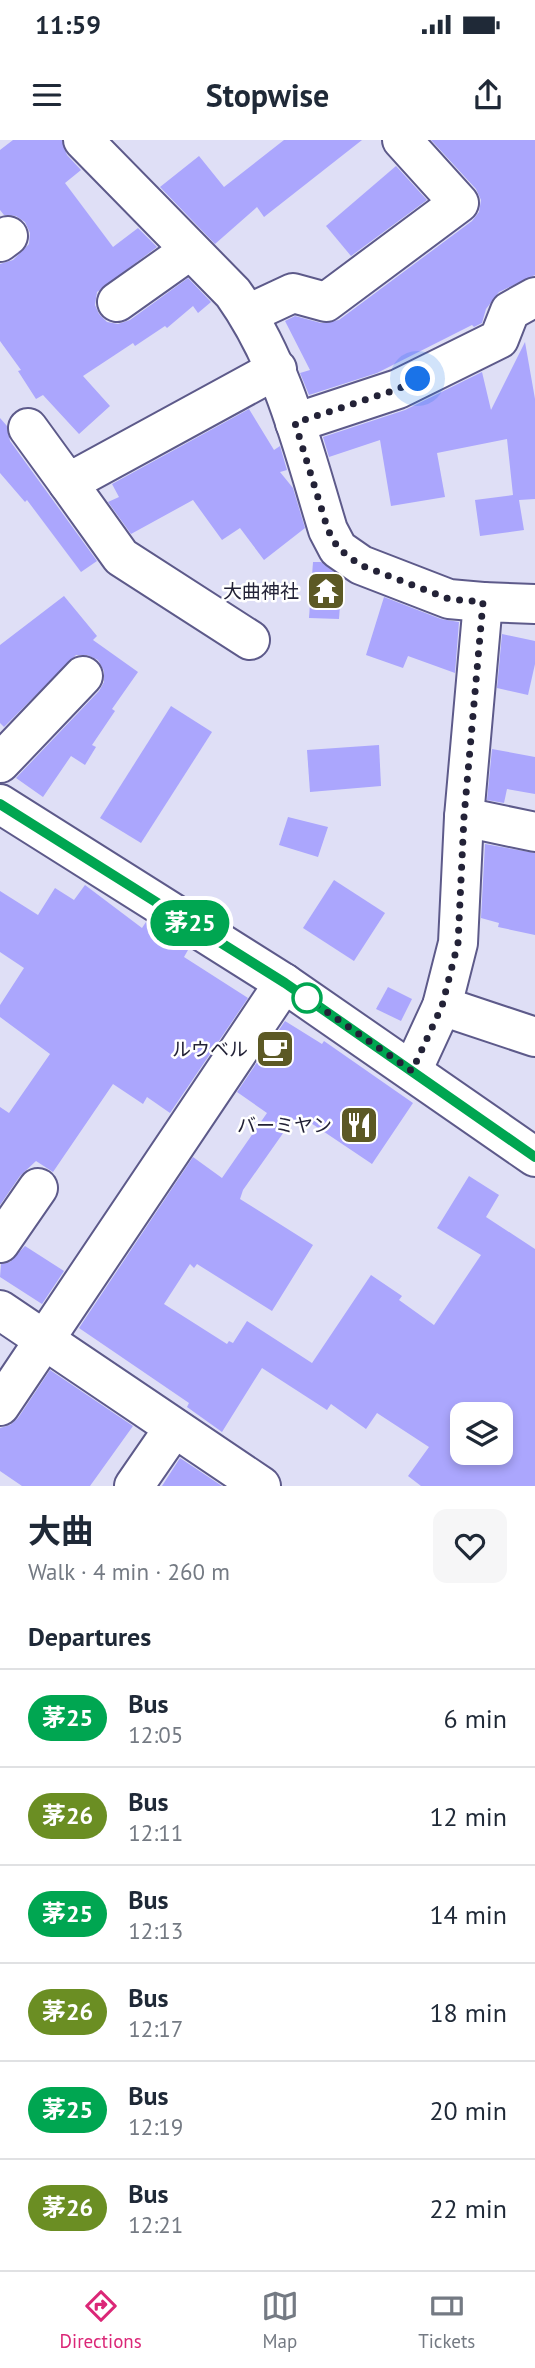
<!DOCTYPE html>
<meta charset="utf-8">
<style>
body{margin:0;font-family:"PT Sans","Noto Sans JP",sans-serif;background:#f6f6f7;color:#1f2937;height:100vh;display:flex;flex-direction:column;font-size:26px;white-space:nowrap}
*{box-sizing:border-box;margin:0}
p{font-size:23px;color:#747a83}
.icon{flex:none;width:38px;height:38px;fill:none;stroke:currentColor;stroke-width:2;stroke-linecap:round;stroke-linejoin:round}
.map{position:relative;height:1346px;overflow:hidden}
.sheet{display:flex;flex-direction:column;background:#fff;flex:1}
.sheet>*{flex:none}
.badge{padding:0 14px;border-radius:23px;font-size:24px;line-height:46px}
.tools{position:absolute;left:450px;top:1262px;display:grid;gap:14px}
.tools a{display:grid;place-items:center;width:63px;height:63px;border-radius:14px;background:#fff;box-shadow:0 4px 10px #0003;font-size:35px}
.you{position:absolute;width:35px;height:35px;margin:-18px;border:5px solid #fff;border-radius:50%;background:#1a73e8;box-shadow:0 0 0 10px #1a73e833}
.map>.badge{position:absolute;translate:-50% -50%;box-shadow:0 0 0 4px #fff}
h2{padding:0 28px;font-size:26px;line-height:63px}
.round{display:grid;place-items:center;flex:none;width:74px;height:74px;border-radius:14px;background:#f6f6f7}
.overview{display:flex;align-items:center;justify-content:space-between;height:119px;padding:0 28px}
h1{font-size:33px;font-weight:700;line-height:52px}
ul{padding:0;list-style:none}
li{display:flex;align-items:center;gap:21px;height:98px;padding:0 28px;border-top:2px solid #e0e1e3}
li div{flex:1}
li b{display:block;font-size:26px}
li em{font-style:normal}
li .badge{min-width:77px;font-weight:700;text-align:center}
.status{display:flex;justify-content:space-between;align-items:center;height:49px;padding:0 35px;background:#fff;direction:ltr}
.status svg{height:19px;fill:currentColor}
header{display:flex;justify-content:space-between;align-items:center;height:91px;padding:0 28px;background:#fff;font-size:32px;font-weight:700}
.menu{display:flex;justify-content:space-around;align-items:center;height:98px;border-top:2px solid #e0e1e3;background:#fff;font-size:19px;color:#747a83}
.menu a{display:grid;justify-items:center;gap:4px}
.menu .current{color:#db2777}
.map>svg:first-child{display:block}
.building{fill:#aba6fd;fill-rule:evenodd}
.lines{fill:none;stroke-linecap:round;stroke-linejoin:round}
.minor-casing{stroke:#5d5a8a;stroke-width:42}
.major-casing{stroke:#5d5a8a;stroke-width:42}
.minor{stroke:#fff;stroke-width:38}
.major{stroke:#fff;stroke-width:38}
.line-casing{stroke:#fff;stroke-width:16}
.line{stroke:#00a651;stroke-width:10}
.walk{stroke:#232237;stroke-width:7;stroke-dasharray:0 12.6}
.stop-dot{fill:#fff;stroke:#00a651;stroke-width:3.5}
.labels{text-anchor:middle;stroke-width:5;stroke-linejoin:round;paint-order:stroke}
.poi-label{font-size:19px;fill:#232237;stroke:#fff;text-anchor:end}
</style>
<div class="status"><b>11:59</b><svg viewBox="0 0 49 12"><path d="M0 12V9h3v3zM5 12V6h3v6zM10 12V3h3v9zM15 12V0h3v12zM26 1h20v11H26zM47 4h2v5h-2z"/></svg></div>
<header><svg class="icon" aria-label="menu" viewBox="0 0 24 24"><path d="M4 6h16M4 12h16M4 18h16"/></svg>Stopwise<svg class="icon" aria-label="share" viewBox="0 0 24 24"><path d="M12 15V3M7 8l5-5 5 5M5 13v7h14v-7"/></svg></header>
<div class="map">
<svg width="535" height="1346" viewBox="0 0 535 1346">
<rect width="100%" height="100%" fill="#dfdff6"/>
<g class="building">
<polygon points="13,0 62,0 67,15 81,30 65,43 113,107 138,88 157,107 97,152 95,165 99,174 107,182 118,184 130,180 188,138 211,162 198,173 193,166 167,188 165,186 135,206 133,203 83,236 110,266 79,294 43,255 36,259 18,231 21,230 0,201 0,124 13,120 29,104 30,93 25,82 16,76 4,75 0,70 0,10"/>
<polygon points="284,0 362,0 264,77 257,67 215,104 160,47 199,16 224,47"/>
<polygon points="431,0 535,0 535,135 499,152 486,169 482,183 474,187 472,185 377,233 309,255 300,233 310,230 285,181 295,176 321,183 339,180 472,81 479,72 481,60 476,49"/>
<polygon points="396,26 427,60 351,116 326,86"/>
<polygon points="525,202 535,259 535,359 519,360 524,390 480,396 475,360 513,355 507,299 437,313 445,357 391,366 380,300 329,317 323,297 405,270 482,232 491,270"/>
<polygon points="249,269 274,310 280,306 287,330 280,332 293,348 305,388 264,420 240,388 222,400 193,360 131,394 108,362 119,357 112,344"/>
<polygon points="0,278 7,286 10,301 97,421 81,432 27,360 25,362 0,333"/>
<polygon points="313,422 321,422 342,438 339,479 309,478"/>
<polygon points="64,456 97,496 93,500 138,532 112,569 115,571 92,605 96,607 85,625 71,616 43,657 16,638 99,551 104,542 104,531 98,520 87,515 76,515 4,587 0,583 0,505"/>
<polygon points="384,457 441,479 459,482 455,533 408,516 403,528 366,515"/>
<polygon points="502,494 535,501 535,524 528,555 497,548"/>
<polygon points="171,566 212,592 141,703 100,678"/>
<polygon points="379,605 381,646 310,652 307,610"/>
<polygon points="492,609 535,617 535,654 507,649 504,663 487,660"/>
<polygon points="288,677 328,687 318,717 279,705"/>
<polygon points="485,704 535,713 535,795 498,787 499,783 481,778"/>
<polygon points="334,740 385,773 354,821 303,788"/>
<polygon points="85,745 142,788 146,782 188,810 184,817 248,858 170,973 147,957 143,964 113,944 53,1032 36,1021 20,1036 0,1065 0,967 9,973 50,914 0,877 0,865 24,828 0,812 0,751 38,775 55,748 74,760"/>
<polygon points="388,847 412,859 401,881 376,869"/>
<path d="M 285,881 L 322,904 L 324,901 L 413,963 L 372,1024 L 299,975 L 296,981 L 293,979 L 243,1050 L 240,1059 L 313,1105 L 272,1171 L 197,1124 L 194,1128 L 190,1124 L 164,1164 L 227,1204 L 229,1201 L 233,1203 L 247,1181 L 312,1223 L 371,1135 L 402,1156 L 399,1160 L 434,1185 L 481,1115 L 437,1088 L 469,1036 L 499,1055 L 486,1077 L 535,1109 L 535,1346 L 421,1346 L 408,1336 L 429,1307 L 377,1273 L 366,1289 L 331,1264 L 327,1270 L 262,1228 L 222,1292 L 187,1267 L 189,1263 L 79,1188 L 193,1017 L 222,1038 L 267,973 L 237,952 ZM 462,1274 L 500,1274 L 500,1312 L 462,1312 Z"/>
<polygon points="25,1106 64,1131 42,1164 0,1137 1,1124 10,1122"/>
<polygon points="50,1230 133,1286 90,1346 22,1346 0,1331 0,1288 10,1285 18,1278"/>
<polygon points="180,1318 222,1346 162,1346"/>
</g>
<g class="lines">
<defs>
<g id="minor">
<path d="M 83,0 L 233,153 C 283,223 303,308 328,390 L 338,409 L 361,425 L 449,459 L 483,462"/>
<polyline points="0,102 8,96"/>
<polyline points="117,162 189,111"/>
<polyline points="248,174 293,153 326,162 459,63 402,0"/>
<polyline points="295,283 398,249 499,199 510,171 535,157"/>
<polyline points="28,288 68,343 277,229"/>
<polyline points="68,343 121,417 250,500"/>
<polyline points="0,623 83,536"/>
<polyline points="464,677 535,692"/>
<polyline points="442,866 535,897"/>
<polyline points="412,931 442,866 458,803 464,677 483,462 535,464"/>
<polyline points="0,1103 38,1048"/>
<polyline points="0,1170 261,1346"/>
<polyline points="0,1266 284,843"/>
<polyline points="134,1346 174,1288"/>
</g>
<polyline id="major" points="0,664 284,843 535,1017"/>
</defs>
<use href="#minor" class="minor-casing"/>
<use href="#major" class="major-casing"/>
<use href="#minor" class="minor"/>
<use href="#major" class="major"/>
</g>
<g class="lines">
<defs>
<polyline id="line" points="0,664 285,843 535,1017"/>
</defs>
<use href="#line" class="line-casing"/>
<use href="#line" class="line"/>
<polyline class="walk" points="307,858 412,931 442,866 458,803 464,677 483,462 449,459 360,425 338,408 328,390 295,283 398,249 418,239"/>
</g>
<defs>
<symbol id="temple-square" viewBox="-11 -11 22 22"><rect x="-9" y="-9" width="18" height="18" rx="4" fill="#5c5925" stroke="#fff"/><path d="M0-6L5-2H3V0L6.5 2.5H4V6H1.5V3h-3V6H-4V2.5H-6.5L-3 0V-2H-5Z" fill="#fff"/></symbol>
<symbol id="cafe-square" viewBox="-11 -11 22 22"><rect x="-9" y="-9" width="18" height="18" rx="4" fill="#5c5925" stroke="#fff"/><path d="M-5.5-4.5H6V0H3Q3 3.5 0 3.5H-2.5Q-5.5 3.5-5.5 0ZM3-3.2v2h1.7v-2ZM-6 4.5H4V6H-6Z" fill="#fff"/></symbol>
<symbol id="restaurant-square" viewBox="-11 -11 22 22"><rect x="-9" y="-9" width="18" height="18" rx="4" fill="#5c5925" stroke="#fff"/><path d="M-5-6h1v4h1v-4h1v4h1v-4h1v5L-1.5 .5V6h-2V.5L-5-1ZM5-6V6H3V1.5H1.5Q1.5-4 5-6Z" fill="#fff"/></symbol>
</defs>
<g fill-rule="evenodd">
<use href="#temple-square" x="304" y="429" width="44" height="44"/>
<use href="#cafe-square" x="253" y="887" width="44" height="44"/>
<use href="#restaurant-square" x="337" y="963" width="44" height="44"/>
</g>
<circle class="stop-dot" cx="307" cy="858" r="14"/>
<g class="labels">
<g class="poi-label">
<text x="299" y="458">大曲神社</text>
<text x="248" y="916">ルウベル</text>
<text x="332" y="992">バーミヤン</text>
</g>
</g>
</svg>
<div class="tools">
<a><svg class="icon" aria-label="layers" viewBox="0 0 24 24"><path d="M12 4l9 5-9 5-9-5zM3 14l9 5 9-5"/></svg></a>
</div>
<div class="you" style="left:418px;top:239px"></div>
<b class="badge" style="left:190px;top:783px;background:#00a651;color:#fff">茅25</b>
</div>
<section class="sheet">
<div class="overview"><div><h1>大曲</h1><p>Walk · 4 min · 260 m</p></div><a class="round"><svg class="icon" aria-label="heart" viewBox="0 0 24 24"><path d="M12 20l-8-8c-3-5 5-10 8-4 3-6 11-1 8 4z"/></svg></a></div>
<h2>Departures</h2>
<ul>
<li><span class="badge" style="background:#00a651;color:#fff">茅25</span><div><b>Bus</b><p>12:05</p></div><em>6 min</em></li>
<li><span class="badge" style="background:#6b8e23;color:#fff">茅26</span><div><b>Bus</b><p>12:11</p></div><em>12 min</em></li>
<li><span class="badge" style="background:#00a651;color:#fff">茅25</span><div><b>Bus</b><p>12:13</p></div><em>14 min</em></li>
<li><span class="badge" style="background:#6b8e23;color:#fff">茅26</span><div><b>Bus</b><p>12:17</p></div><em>18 min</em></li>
<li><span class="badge" style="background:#00a651;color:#fff">茅25</span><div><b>Bus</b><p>12:19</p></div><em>20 min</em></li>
<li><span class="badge" style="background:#6b8e23;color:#fff">茅26</span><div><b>Bus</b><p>12:21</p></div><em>22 min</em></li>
</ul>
</section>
<nav class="menu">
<a class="current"><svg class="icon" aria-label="directions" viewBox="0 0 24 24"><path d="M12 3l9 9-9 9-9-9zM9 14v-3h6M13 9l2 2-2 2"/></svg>Directions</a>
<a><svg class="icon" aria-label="map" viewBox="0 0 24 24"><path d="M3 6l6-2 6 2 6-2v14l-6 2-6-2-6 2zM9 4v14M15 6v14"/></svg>Map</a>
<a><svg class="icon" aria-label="tickets" viewBox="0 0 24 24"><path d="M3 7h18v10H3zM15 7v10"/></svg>Tickets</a>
</nav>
